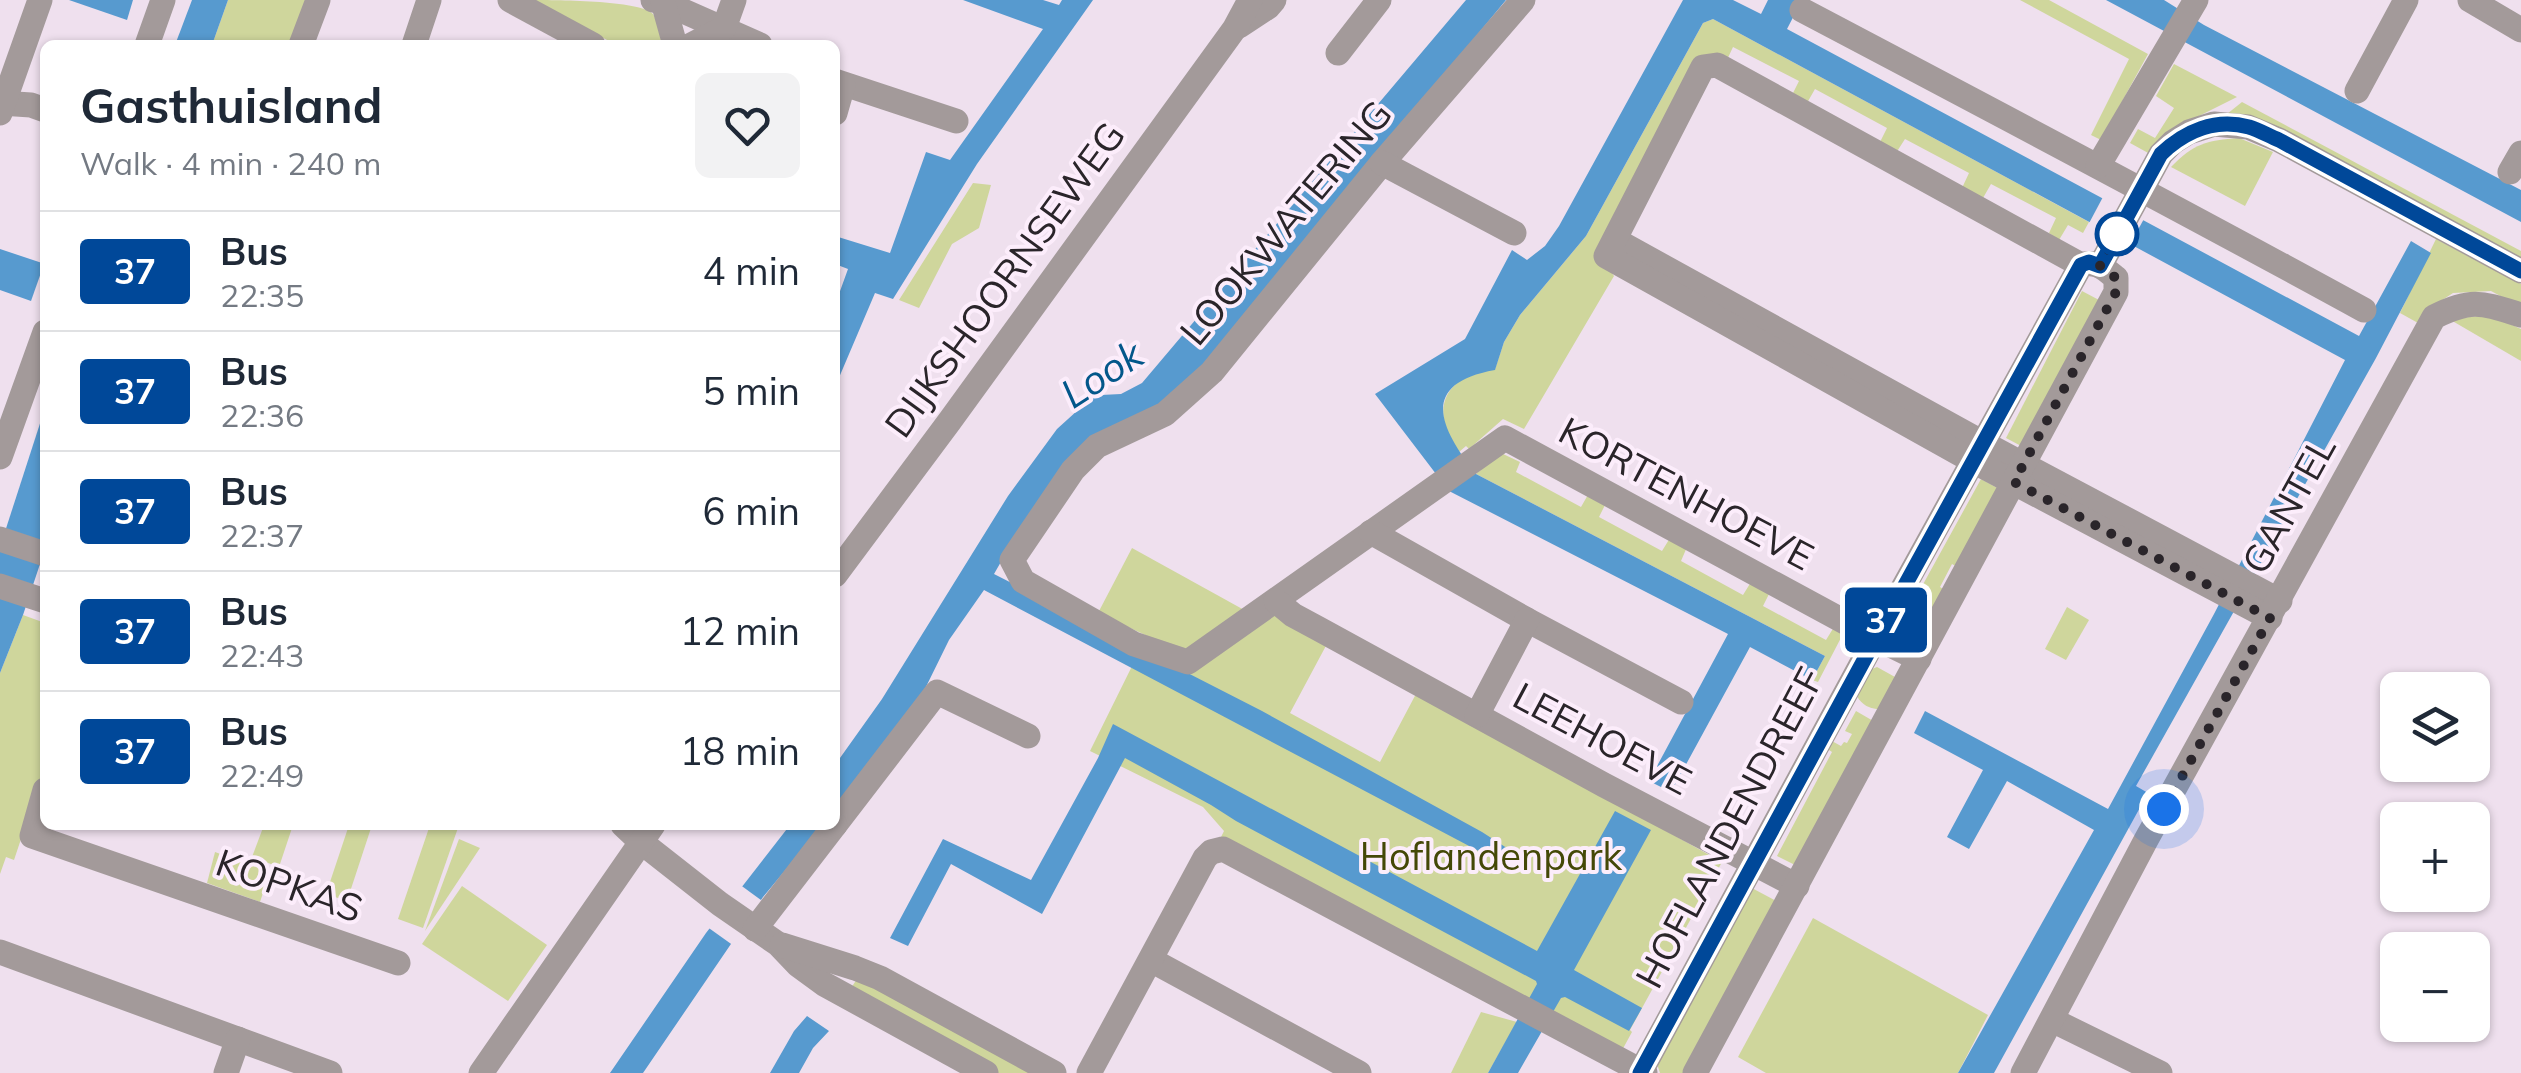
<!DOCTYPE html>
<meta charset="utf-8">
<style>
body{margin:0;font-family:Mulish,sans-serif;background:#f2f2f3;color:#1f2937;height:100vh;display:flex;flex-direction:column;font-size:38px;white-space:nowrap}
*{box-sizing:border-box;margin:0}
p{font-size:32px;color:#747a83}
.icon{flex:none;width:55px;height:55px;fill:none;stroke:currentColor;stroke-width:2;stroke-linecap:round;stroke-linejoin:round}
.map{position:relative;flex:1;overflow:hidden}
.side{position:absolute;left:40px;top:40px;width:800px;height:790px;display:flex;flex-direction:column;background:#fff;border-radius:15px;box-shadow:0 2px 8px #0004}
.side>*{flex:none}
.badge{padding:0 20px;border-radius:8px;font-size:35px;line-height:65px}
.controls{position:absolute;left:2380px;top:672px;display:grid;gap:20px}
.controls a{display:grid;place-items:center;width:110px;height:110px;border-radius:15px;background:#fff;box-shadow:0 2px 8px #0004;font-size:50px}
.you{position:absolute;width:50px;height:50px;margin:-25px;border:8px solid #fff;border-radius:50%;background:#1a73e8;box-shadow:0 0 0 15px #1a73e833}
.map>.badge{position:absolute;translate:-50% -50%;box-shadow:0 0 0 5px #fff}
.round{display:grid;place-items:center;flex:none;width:105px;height:105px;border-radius:15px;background:#f2f2f3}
.head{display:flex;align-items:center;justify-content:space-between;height:170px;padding:0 40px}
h1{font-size:48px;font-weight:700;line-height:75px}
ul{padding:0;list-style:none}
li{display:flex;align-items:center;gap:30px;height:120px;padding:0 40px;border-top:2px solid #e0e1e3}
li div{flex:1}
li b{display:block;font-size:38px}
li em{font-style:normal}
li .badge{min-width:110px;font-weight:700;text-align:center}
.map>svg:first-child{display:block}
.green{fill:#cfd69c}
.water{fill:#579acf}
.pier{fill:#efe0ee}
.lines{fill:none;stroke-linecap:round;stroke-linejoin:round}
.minor{stroke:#a39a9a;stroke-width:25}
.line-casing{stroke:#fff;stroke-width:22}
.line{stroke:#004899;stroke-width:15}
.walk{stroke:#2a252a;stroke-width:10;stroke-dasharray:0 18}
.stop-dot{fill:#fff;stroke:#004899;stroke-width:5}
.labels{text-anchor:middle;stroke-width:8;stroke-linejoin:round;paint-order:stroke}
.street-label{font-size:38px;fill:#2a252a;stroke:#fcedfb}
.park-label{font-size:38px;fill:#444807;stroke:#fcedfb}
.water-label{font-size:40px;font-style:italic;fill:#03578a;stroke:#fcedfb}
</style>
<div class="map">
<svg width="2521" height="1073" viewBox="0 0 2521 1073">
<rect width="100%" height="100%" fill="#efe0ee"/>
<g class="green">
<polygon points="228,0 306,0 291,45 212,45"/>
<path d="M 528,0 C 552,0 641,0 653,14 C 658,22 660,36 662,45 L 617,45 Z"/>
<polygon points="2020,0 2049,0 2148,54 2101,140 2091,135 2129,59"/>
<path d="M 1713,19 L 2089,222 L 2083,233 L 2068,225 L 2059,240 L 2049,233 L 2056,218 L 1991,184 L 1983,198 L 1962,188 L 1969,173 L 1905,139 L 1896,153 L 1880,142 L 1887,128 L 1815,89 L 1807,103 L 1792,95 L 1799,81 L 1733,47 L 1726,62 L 1713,56 L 1597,252 L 1614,276 L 1524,429 L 1503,419 L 1469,449 L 1466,446 L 1459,452 C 1441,428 1434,398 1462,379 C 1471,373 1485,371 1495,369 L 1504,342 L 1520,315 L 1586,236 L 1703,23 Z"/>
<polygon points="2174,64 2237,97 2185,123 2150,154 2130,143 2138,129 2155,138 2174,108 2156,96"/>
<polygon points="2242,102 2521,251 2521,258 2227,114"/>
<path d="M 2239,138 L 2273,152 L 2245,206 L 2171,167 C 2193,144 2207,140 2239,138 Z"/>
<polygon points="973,183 991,185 979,228 952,244 919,308 899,300"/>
<polygon points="2436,239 2521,284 2521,307 2491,291 2453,293 2427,310 2418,323 2400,313"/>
<polygon points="2082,291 2099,300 2023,447 2006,438"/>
<polygon points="2490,315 2521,329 2521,361 2449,319"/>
<polygon points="1501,453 1520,462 1516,472 1581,507 1589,493 1606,503 1599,517 1662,551 1670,538 1687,547 1681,561 1743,595 1751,582 1770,592 1763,606 1826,640 1834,627 1844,632 1818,682 1812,680 1825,656 1476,474"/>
<polygon points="1981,479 2001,490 1959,568 1952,564 1940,587 1946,591 1919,639 1899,628"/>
<polygon points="1132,548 1246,611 1184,650 1171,647 1098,613"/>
<polygon points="2067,607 2089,620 2066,660 2045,649"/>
<polygon points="1267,611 1328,642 1290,713 1380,762 1417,692 1722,862 1630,1030 1632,1032 1620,1054 1221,837 1224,831 1203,807 1090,751 1139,652 1187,675"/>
<polygon points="23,615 45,623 45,767 14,860 6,857 0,874 0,673"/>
<path d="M 1877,667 L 1895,677 L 1883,709 C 1872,710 1862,706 1857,696 L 1872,669 Z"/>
<polygon points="1856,711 1875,722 1797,866 1777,856 1832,752 1826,748 1830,740 1841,746 1844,742 1847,743 1852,734 1845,731"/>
<polygon points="264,825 293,825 279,867 252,857"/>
<polygon points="349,825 372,825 347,901 326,894"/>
<polygon points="430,825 459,825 423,928 398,919"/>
<polygon points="459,839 480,848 425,931"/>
<polygon points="215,852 270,872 260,902 207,883"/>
<polygon points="462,886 547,945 508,1001 422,944"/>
<polygon points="1750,887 1780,903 1688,1073 1660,1073 1657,1064"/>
<polygon points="1813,918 1988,1015 1958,1073 1766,1073 1738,1057"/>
<polygon points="857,979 1042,1073 996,1073 851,988"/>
<polygon points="1481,1012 1517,1022 1488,1073 1451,1073"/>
</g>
<g class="water">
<polygon points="69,0 133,0 127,20"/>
<polygon points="192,0 228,0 212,45 175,45"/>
<polygon points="963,0 1043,0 1059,5 1062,0 1093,0 977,164 893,299 875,293 835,387 835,305 848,269 835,264 835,236 890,253 926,152 950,160 1043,29"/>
<polygon points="1466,0 1506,0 1183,391 1114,431 1006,553 994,574 1262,711 1482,832 1513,852 1516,858 1511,865 1507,866 984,590 949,640 920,699 835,810 835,765 882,699 1008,496 1057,429 1089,400 1101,395 1121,394 1142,383"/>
<path d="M 1683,0 L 1733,0 L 1761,14 L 1768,0 L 1802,0 L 1787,29 L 2359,336 L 2411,241 L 2431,253 L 2376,358 L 2136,786 L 2148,793 L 1994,1073 L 1958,1073 L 2094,830 L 2007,781 L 1969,849 L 1947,837 L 1983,770 L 1914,733 L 1925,711 L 2108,809 L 2214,614 L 2345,360 L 1713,19 L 1703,23 L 1586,236 L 1520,315 L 1504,342 L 1495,370 C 1417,384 1441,429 1476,474 L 1825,656 L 1812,680 L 1750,647 L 1671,792 L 1649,781 L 1728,634 L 1449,491 L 1375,394 L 1465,339 L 1512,250 L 1527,260 L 1545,246 L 1559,226 Z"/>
<polygon points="2106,0 2164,0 2204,25 2521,190 2521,222"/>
<polygon points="0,249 42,263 43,267 31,301 0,290"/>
<polygon points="45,408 45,549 23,615 0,673 0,547"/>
<polygon points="1113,724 1537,951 1615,811 1651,830 1574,970 1642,1008 1629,1031 1565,997 1561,998 1518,1073 1488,1073 1537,984 1536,981 1236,821 1211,805 1125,758 1042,914 951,864 908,946 890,938 943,839 1031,880 1098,758"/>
<polygon points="790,825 823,825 763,897 643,1073 610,1073 706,933"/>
<polygon points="807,1016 829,1031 813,1048 799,1073 770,1073 794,1031"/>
</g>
<g class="pier">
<polygon points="2104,195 2145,217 2128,248 2087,227"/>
<polygon points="739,884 765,903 734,946 706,926"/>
</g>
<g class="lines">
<g class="minor">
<polyline points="510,0 593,45"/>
<polyline points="653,0 663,2 760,45"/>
<polyline points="1523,0 1382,163 1212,372 1165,414 1097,446 1073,470 1012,560 1023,581 1134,644 1188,662 1505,438 1856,628 1919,659"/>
<polyline points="2470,0 2521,30"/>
<polyline points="663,2 675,45"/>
<path d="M 1802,10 C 1990,109 2178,208 2364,310"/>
<polyline points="1239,26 1268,7 1274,0"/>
<polyline points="147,45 163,0"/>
<polyline points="301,45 318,0"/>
<polyline points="414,45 429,0"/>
<polyline points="691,45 724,28 734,0"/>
<polyline points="1338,53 1379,0"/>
<polyline points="835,81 956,121"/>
<polyline points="2357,91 2406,0"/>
<polyline points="0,103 31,105 45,110"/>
<polyline points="0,113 40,0"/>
<polyline points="835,113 843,85"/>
<polyline points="1382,163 1514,233"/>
<polyline points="2098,166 2196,0"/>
<polyline points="2510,172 2521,153"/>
<polyline points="1615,240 1983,443 2280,601"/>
<polyline points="2081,265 1717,65 1703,67 1606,256 1973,461 2270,618"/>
<polyline points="2100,266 2161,154 2173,142 2189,132 2214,124 2248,127 2279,140 2521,271"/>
<polyline points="0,457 45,332"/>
<polyline points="1371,532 1527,620 1681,702"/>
<polyline points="0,539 45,554"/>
<polyline points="835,575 949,422 1235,28 1250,0"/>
<polyline points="0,586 45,601"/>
<polyline points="1276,601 1293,615 1319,629 1604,785 1797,886"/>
<polyline points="1477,715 1527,620"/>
<polyline points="45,790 32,836 398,963"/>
<polyline points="623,825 641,842 720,904 778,944 798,965 824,984 986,1073"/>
<polyline points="835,825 937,692 1028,736"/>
<polyline points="755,929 835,825"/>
<polyline points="782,945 855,968 880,978 1054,1073"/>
<polyline points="0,952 330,1073"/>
<polyline points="1151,960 1359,1073"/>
<polyline points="2052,1020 2160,1073"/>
<polyline points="226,1073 238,1039"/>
<polyline points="481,1073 653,825"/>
<polyline points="1089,1073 1205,858 1211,852 1223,849 1645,1073"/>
<path d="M 1640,1073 L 1876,637 L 2081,265 C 2096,260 2105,269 2116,278 L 2116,292 L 1695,1073"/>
<path d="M 2023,1073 L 2146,840 L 2434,317 C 2472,298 2482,303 2521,315"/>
</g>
</g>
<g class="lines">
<defs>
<path id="line" d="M 1640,1073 L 1876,638 L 2081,265 L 2089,262 L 2100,266 L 2161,154 C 2185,131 2215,118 2249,127 C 2259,130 2269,136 2279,140 L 2521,271"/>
</defs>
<use href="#line" class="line-casing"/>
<use href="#line" class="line"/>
<polyline class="walk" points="2117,234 2100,266 2116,278 2116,292 2014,482 2270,618 2164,809"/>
</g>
<circle class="stop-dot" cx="2117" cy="234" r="20"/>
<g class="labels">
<g class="street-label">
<text transform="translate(1286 223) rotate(-50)" y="13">LOOKWATERING</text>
<text transform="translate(1005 280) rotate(-54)" y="13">DIJKSHOORNSEWEG</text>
<text transform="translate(1686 494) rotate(28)" y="13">KORTENHOEVE</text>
<text transform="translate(2289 505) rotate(-61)" y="13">GANTEL</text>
<text transform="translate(1602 739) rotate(28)" y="13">LEEHOEVE</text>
<text transform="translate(1730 828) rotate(-62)" y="13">HOFLANDENDREEF</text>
<text transform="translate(289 886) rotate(19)" y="13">KOPKAS</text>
</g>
<g class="park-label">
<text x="1491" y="870">Hoflandenpark</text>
</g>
<g class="water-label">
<text transform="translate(1102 374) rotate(-33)" y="14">Look</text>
</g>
</g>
</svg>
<div class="controls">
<a><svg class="icon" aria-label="layers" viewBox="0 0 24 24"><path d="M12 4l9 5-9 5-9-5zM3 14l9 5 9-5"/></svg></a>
<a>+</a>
<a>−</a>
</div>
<div class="you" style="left:2164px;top:809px"></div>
<b class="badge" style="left:1886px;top:620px;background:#004899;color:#fff">37</b>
<section class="side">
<div class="head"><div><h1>Gasthuisland</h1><p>Walk · 4 min · 240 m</p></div><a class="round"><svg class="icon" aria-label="heart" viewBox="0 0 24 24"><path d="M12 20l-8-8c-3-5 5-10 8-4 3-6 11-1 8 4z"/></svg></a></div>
<ul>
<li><span class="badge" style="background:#004899;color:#fff">37</span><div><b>Bus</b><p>22:35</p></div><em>4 min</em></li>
<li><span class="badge" style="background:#004899;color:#fff">37</span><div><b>Bus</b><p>22:36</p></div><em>5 min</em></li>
<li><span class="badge" style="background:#004899;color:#fff">37</span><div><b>Bus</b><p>22:37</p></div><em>6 min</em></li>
<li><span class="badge" style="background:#004899;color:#fff">37</span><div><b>Bus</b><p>22:43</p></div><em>12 min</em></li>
<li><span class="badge" style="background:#004899;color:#fff">37</span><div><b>Bus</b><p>22:49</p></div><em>18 min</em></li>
</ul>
</section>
</div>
